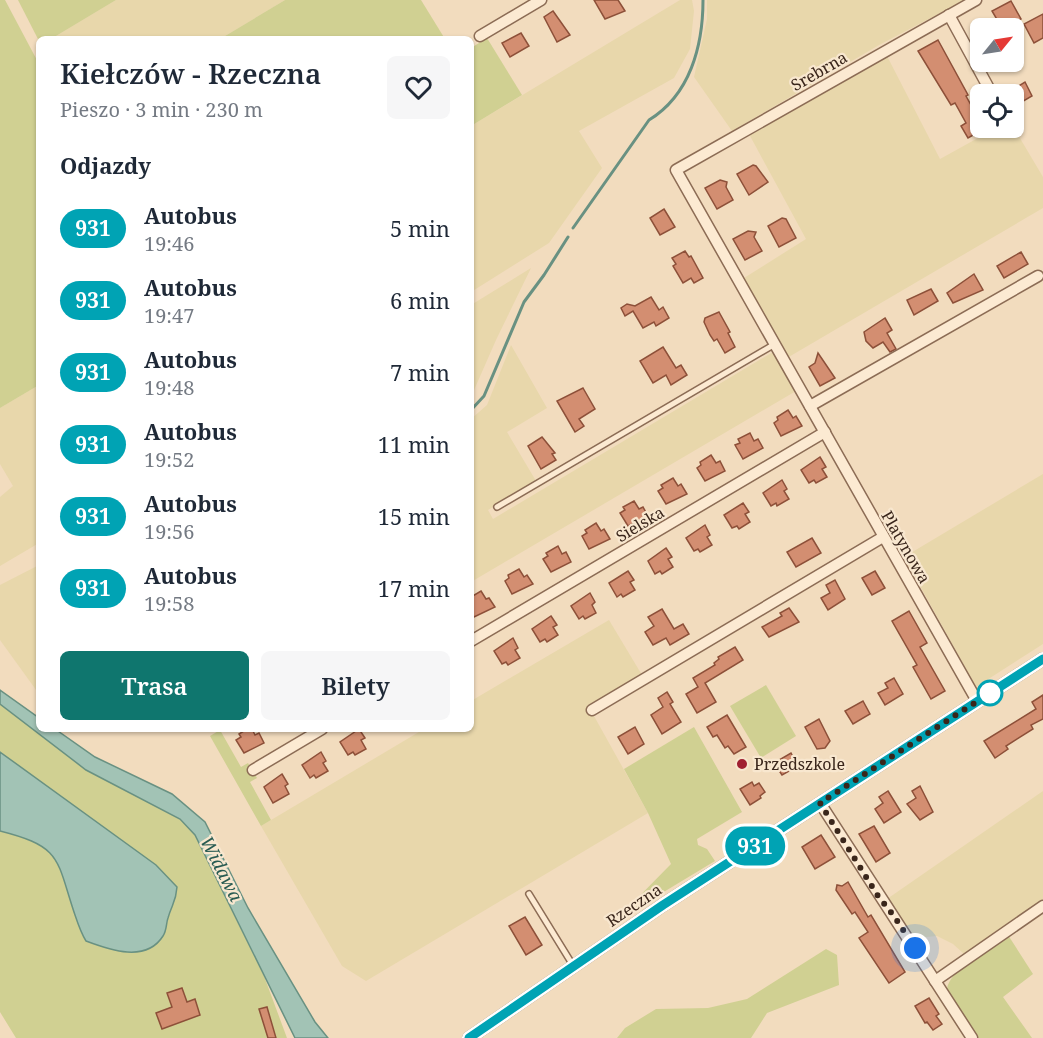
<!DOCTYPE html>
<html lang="pl">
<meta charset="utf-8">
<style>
body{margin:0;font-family:"Noto Serif",serif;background:#f6f6f7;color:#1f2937;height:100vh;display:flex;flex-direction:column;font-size:22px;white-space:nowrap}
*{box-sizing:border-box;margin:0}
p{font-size:20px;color:#747a83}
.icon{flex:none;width:33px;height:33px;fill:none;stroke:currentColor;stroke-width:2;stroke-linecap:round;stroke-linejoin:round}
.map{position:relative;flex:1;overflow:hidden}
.panel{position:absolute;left:36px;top:36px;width:438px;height:696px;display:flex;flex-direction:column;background:#fff;border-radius:9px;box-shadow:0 2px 4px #0004}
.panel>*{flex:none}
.badge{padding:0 12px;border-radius:20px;font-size:21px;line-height:39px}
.needle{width:39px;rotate:60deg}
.buttons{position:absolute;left:970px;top:18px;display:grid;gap:12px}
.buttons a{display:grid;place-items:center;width:54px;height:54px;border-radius:9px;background:#fff;box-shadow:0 2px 4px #0004;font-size:30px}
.you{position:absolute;width:30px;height:30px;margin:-15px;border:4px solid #fff;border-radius:50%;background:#1a73e8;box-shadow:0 0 0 9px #1a73e833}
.map>.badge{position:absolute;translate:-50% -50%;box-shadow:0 0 0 3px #fff}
h2{padding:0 24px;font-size:22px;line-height:54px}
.round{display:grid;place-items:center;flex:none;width:63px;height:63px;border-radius:9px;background:#f6f6f7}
.overview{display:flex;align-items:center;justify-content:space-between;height:102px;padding:0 24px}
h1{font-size:28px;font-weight:600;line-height:45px}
.primary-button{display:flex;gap:12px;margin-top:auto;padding:12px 24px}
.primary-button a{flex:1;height:69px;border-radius:9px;background:#0f766e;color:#fff;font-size:24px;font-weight:600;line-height:69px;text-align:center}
.primary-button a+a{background:#f6f6f7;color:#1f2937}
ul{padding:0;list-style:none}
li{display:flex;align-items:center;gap:18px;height:72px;padding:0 24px}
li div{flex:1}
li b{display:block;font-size:22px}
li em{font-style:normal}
li .badge{min-width:66px;font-weight:700;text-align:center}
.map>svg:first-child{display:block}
.farmland{fill:#e8d7ab}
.green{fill:#d0d092}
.water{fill:#a2c3b5;stroke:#699182;stroke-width:1.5}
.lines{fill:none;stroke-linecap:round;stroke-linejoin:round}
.stream{stroke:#699182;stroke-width:3}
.building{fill:#d38e71;stroke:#8d5039;stroke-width:1.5}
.service-casing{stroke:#8c6c55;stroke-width:8}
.minor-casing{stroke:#8c6c55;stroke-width:13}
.tertiary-casing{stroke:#8c6c55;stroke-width:14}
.service{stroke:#fcead2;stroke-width:5}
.minor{stroke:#fcead2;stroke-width:10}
.tertiary{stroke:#fcead2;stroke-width:12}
.line-casing{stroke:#fff;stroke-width:14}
.line{stroke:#00a3b4;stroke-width:9}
.walk{stroke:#3a261b;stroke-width:6;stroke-dasharray:0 10.8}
.stop-dot{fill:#fff;stroke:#00a3b4;stroke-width:3}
.poi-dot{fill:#a02031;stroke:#f8e7cf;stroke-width:2}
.labels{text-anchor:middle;stroke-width:4.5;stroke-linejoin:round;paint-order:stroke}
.street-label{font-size:16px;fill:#3a261b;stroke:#f8e7cf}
.poi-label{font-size:16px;fill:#3a261b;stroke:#f8e7cf;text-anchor:start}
.water-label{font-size:18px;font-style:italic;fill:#295b52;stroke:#f8e7cf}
</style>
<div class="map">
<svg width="1043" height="1038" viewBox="0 0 1043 1038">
<rect width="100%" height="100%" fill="#f2dcbe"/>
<g class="farmland">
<polygon points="116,0 285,0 220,39 51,39"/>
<polygon points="680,0 692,0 694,11 690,49 674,78 579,131 602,168 549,243 471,292 471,126"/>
<polygon points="707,0 965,0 879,45 732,131 694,77 707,19"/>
<polygon points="887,56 940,159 996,128 1014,128 1043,177 1043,208 787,358 744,278 806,239 749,134"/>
<polygon points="531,268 496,340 471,397 471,305"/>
<polygon points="511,345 547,408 507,432 536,481 488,510 493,519 773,352 796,391 471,582 471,419 487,405"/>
<polygon points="39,385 39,543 0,566 0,497 13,486 0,464 0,408"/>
<polygon points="1043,474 1043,644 976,687 904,557"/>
<polygon points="39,565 39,694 0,640 0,585"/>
<polygon points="609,620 642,675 589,707 648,813 366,981 342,966 261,826 424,729 471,729 471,701"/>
<polygon points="1043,791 1043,900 964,954 953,944 937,936 915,938 887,899"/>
</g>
<g class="green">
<polygon points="0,0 5,0 39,64 39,385 0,408"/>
<polygon points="18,0 116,0 51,39 39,41"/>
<polygon points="285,0 421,0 445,39 220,39"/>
<polygon points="487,38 522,95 471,126 471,48"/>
<polygon points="766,685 796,736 761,758 730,706"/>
<polygon points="0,704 86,770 180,819 195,835 264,976 287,1038 16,1038 0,1012"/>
<polygon points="694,727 742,812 697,839 698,845 707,849 715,861 614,922 671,864 648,813 624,769"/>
<polygon points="220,730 241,767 248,763 257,778 250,782 271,820 261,826 210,736"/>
<path d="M 1008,935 L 1033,974 L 1003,997 L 1032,1038 L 977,1038 L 947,989 C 949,970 991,946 1008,935 Z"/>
<polygon points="826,949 837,955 839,985 767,1013 751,1038 617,1038 625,1028 656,1009 708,1008 747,999"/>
</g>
<g class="water">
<polygon points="0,690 39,718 39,729 55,729 95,757 172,794 205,822 248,908 315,1022 328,1038 295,1038 195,835 180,819 86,770 0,704"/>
<path d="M 0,752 L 156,865 L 177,887 C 176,902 172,904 168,918 C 166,923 167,930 163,936 C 146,963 110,950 86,941 C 81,933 78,924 75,915 C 56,859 63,847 0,831 Z"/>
</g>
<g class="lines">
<g class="stream">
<path d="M 573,228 L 649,120 C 690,95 703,46 703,0"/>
<polyline points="471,410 484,396 524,302 544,275 568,237"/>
</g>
</g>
<g class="building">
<polygon points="594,0 618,0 625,11 605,19"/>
<polygon points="1011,1 1021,19 1002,28 992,11"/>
<polygon points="553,11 570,35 557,42 544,17"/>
<polygon points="1043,14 1043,38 1034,43 1024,24"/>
<polygon points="521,33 529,46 510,57 502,43"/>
<polygon points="938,40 968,95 966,96 981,123 981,128 984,129 968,138 961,126 966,123 955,103 951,105 918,51"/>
<polygon points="1025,82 1032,96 1020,103 1012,90"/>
<polygon points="753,165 756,166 768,182 749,195 737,174"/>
<polygon points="720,180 727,182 726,187 733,200 717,209 705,188"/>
<polygon points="664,209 675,227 660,235 650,218"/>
<polygon points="782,218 786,219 796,238 779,247 768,226"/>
<polygon points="748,231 756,232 754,237 762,251 745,260 733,239"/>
<polygon points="685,251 689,257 691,256 703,278 694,283 691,278 683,283 673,266 676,264 672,258"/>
<polygon points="1021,252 1028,264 1004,278 997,266"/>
<polygon points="974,274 983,290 953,303 947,293"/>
<polygon points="931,289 938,301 914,315 907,300"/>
<polygon points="651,297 659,310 663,307 669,318 656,326 654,322 643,328 633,311 625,316 621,308 627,304 635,306"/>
<polygon points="719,312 730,332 728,333 735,347 725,353 717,339 714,341 710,335 704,322 705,318"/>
<polygon points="885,318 892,330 887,333 896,349 890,352 883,342 873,348 866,341 864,332"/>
<polygon points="663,347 676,368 681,365 687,375 671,385 666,375 653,383 640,361"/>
<polygon points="818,353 835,378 820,386 809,367 815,363"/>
<polygon points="583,388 595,409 579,419 584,426 575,432 557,401"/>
<polygon points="788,410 793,418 796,416 802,426 781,436 774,423 778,420 777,417"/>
<polygon points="750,433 754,441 758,439 763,448 743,459 735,445 740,443 738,439"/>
<polygon points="542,437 555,453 552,454 556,460 541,469 528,446"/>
<polygon points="711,455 716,463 720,461 725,471 705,481 697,468 701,465 700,462"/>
<polygon points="820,457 826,467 822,469 827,477 816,483 814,480 809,483 801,470"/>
<polygon points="673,478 678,486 681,484 687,494 666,504 658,491 663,488 661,485"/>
<polygon points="782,480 787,489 784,491 789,499 777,506 776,503 771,506 763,493"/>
<polygon points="634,501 639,509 643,507 648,516 628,526 620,513 625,510 623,507"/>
<polygon points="743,503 749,512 745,514 750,522 739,529 737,526 732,528 724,515"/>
<polygon points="596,523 601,531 604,529 610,539 589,549 582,536 587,533 585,530"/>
<polygon points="705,525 710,535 707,537 712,545 700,552 698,549 694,551 686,538"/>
<polygon points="812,538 821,553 796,567 787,552"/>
<polygon points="558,546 562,554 566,552 571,562 551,572 543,559 548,556 546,553"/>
<polygon points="666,548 672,557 668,559 673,567 662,574 660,571 655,574 648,561"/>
<polygon points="519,569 524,577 527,575 533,584 512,594 505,581 509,578 508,575"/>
<polygon points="628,571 634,580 630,582 635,590 623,597 621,594 617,597 609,583"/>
<polygon points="875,571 885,588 872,595 862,578"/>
<polygon points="835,580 845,599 828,610 821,598 830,593 826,585"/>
<polygon points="481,591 486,599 489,598 495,607 474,617 471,612 471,597"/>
<polygon points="590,593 595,602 592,605 596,613 585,619 583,616 579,619 571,606"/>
<polygon points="789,608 799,622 769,637 762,627 782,616 780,613"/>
<polygon points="662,609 674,629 683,624 689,634 670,645 666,638 653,645 645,632 654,626 648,617"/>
<polygon points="909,611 927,643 920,647 945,691 931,699 913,667 917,665 892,621"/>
<polygon points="551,616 557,625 553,627 558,635 547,642 545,639 540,642 532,629"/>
<polygon points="513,638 518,648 515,650 520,658 508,665 506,662 502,664 494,651"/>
<polygon points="735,647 743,660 705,683 716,702 697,713 686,694 698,687 693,678 715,665 714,663 719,659 718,657"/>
<polygon points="894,678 903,694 885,705 878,693 888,688 885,683"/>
<polygon points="667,692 673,702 670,704 681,722 662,734 651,715 663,707 658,698"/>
<polygon points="1043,695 1043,719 1031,725 1033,729 1006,746 1008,749 995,758 984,741 1036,709 1032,702"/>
<polygon points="863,701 870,714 853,724 845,711"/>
<polygon points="727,715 746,747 734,754 728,746 725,748 717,735 713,737 707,727"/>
<polygon points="819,719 830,741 825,748 817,749 805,727"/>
<polygon points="635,727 644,744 628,754 618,737"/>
<polygon points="247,729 252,729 255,735 259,733 264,743 244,753 236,740 241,737 239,734"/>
<polygon points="359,729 365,738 361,740 366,749 355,755 353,752 348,755 340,742"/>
<polygon points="321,752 326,761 323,763 328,771 316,778 314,775 310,778 302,765"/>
<polygon points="791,753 798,766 782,775 774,763"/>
<polygon points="282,774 288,784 285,786 289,794 273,803 264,787"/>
<polygon points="752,782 754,786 759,783 765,792 760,796 761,798 750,805 740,789"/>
<polygon points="920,786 933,812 920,820 907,804 916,798 912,791"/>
<polygon points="888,791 901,812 884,823 875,809 883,803 879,797"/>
<polygon points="874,826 890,853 876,862 859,834"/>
<polygon points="821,835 835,857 815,869 802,847"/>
<polygon points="848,882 868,917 871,915 905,972 889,983 859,938 868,932 855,912 852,914 836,890 837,885 842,886"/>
<polygon points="525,917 542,945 526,955 509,926"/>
<polygon points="182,988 187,1002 195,999 200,1015 162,1029 156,1013 172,1007 167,993"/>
<polygon points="929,998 939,1014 936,1016 942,1024 933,1030 927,1022 925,1023 915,1006"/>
<polygon points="267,1007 276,1038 268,1038 259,1009"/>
</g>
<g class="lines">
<defs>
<g id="service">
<polyline points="497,507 775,344"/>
<polyline points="529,894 574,967"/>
</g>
<g id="minor">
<polyline points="976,0 676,170 977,701"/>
<polyline points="949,15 992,94"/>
<polyline points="480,36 541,0"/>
<polyline points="810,406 1038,276"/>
<polyline points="471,641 825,432"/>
<polyline points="592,710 883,537"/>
<polyline points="253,770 322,729"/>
<polyline points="820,803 972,1038"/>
<polyline points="935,981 1043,906"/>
</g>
<polyline id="tertiary" points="469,1038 663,905 1043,659"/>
</defs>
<use href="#service" class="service-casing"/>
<use href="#minor" class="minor-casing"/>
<use href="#tertiary" class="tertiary-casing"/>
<use href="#service" class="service"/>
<use href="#minor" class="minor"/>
<use href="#tertiary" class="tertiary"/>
</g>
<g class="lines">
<defs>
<polyline id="line" points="469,1038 663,905 1043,659"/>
</defs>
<use href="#line" class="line-casing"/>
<use href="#line" class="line"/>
<polyline class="walk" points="915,948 894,916 878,896 820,803 990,693"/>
</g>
<circle class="stop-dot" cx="990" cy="693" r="12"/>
<circle class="poi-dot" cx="742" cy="764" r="6"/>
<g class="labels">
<g class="street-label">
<text transform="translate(819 71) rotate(-30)" y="6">Srebrna</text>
<text transform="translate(640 524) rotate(-31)" y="6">Sielska</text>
<text transform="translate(906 547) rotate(60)" y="6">Platynowa</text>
<text transform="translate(634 905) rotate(-34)" y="6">Rzeczna</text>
</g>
<g class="poi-label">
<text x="754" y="770">Przedszkole</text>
</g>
<g class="water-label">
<text transform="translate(221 869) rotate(63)" y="6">Widawa</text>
</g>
</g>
</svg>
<div class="buttons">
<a><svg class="needle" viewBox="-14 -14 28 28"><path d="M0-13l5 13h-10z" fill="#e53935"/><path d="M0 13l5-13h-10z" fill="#747a83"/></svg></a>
<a><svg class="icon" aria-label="locate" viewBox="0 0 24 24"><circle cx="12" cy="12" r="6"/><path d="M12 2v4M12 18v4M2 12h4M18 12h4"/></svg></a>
</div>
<div class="you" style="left:915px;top:948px"></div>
<b class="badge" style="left:755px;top:846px;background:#00a3b4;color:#fff">931</b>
<section class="panel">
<div class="overview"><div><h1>Kiełczów - Rzeczna</h1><p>Pieszo · 3 min · 230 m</p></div><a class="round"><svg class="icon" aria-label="heart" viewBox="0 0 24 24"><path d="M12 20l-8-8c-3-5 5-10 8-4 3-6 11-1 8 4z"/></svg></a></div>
<h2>Odjazdy</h2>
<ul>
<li><span class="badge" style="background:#00a3b4;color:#fff">931</span><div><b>Autobus</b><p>19:46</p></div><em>5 min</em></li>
<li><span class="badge" style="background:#00a3b4;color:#fff">931</span><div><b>Autobus</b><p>19:47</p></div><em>6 min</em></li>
<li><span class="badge" style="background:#00a3b4;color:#fff">931</span><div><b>Autobus</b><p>19:48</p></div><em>7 min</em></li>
<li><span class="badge" style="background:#00a3b4;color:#fff">931</span><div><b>Autobus</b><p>19:52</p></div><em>11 min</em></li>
<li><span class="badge" style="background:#00a3b4;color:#fff">931</span><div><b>Autobus</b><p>19:56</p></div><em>15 min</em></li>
<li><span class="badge" style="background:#00a3b4;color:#fff">931</span><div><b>Autobus</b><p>19:58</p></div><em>17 min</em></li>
</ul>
<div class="primary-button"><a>Trasa</a><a>Bilety</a></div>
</section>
</div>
